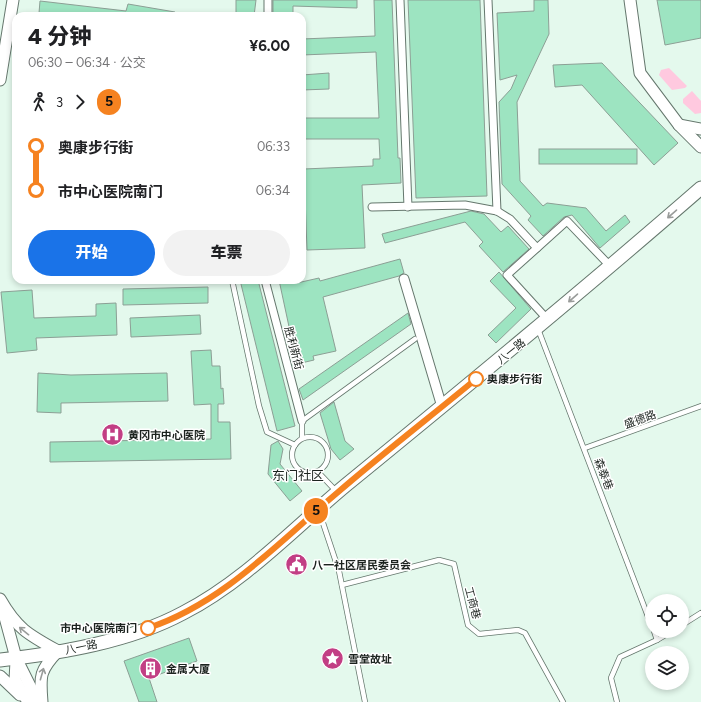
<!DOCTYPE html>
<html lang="zh">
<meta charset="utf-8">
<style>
body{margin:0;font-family:Figtree,"Noto Sans SC",sans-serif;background:#f2f2f2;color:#202124;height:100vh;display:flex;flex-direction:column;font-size:15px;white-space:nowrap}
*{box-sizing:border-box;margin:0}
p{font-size:13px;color:#757577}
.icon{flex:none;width:22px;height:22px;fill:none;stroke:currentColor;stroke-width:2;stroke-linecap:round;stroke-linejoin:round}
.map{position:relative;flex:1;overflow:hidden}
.drawer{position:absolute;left:12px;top:12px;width:294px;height:272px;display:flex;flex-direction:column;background:#fff;border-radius:12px;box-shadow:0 2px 6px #0003}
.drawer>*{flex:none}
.badge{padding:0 8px;border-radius:13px;font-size:14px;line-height:26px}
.fabs{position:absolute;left:645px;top:594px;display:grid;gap:8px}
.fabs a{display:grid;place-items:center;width:44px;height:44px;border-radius:50%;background:#fff;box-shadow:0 2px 6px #0003;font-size:20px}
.map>.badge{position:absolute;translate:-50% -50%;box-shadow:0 0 0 2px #fff}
.legs{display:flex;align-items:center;gap:6px;height:44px;padding:0 16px;font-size:13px}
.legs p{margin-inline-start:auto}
.summary{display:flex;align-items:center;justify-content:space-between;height:68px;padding:0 16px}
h1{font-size:22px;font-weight:800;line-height:30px}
.button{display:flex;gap:8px;margin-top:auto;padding:8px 16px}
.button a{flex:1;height:46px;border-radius:24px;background:#1a73e8;color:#fff;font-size:16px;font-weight:800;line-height:46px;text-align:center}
.button a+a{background:#f2f2f2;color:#202124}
ul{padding:0 16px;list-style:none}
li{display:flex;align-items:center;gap:14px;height:44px;font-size:15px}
li i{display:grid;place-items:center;width:6px;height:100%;margin:0 5px;background:currentColor}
li i::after{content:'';width:10px;height:10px;margin:-5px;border:3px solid;border-radius:50%;background:#fff}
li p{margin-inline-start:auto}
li:first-child i{background:linear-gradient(#0000 50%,currentColor 0)}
li:last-child i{background:linear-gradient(currentColor 50%,#0000 0)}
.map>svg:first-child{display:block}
.green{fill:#ffc9df}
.building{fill:#9de4c1;stroke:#8c9f95}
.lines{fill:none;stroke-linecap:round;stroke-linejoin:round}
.service-casing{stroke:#65776d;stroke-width:6}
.pedestrian-casing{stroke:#65776d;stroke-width:9}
.minor-casing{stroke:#65776d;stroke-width:11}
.tertiary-casing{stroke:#65776d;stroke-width:13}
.secondary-casing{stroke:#65776d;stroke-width:15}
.service{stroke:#fff;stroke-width:4.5}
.pedestrian{stroke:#fff;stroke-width:7}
.minor{stroke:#fff;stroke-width:9}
.tertiary{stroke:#fff;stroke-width:11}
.secondary{stroke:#fff;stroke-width:13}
.oneway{stroke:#999c9a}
.line-1-casing{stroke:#fff;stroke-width:9}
.line-1{stroke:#f58220;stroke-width:6}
.stop-1-dot{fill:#fff;stroke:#f58220;stroke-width:2}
.labels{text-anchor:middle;stroke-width:3;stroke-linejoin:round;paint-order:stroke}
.street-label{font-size:11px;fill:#1c231f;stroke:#fff}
.stop-label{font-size:11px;font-weight:bold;fill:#1c231f;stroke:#fff;text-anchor:start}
.poi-label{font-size:11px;font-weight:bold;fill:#1c231f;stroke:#fff;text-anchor:start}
.quarter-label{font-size:13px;fill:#1c231f;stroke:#fff}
</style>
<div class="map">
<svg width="701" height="702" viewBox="0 0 701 702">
<rect width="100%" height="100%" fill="#e4f9ed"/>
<g class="green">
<polygon points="669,68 687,86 685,88 672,90 659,75 661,70"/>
<polygon points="692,91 701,101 701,113 695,114 683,103 683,99"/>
</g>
<g class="building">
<polygon points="236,0 256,0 254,16 236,16"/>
<polygon points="273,0 357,0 357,8 293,6 293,16 273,16"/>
<polygon points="374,0 392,0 398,158 400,158 401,183 362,185 365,248 307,250 304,169 373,166 373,159 380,159 379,139 302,139 302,118 379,118 376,52 302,55 302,39 375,36"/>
<polygon points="408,0 480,0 487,196 416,198"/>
<polygon points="534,0 548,0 549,34 517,102 520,181 543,206 547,203 586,208 606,231 625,215 630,222 600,248 572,215 564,217 543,236 528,220 531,216 502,184 499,102 511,89 517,75 500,80 497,13 534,11"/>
<polygon points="657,0 701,0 701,38 665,45"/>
<polygon points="40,1 126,11 128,4 175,12 175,16 66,16 39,13"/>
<polygon points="602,63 678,143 654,165 582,85 555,87 553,65"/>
<polygon points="329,73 329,89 302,90 302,75"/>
<rect x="539" y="149" width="98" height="15"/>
<polygon points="471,211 484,214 501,232 508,226 529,249 503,272 479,246 483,242 465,222 385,243 382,234"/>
<polygon points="400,259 404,273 399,276 323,297 336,351 313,356 314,360 297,364 279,280 296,280 297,283 319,278 320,281"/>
<polygon points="499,272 531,309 496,343 488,335 516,308 490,281"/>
<polygon points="240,280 258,280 295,426 277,431"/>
<polygon points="208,287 208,303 123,305 123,289"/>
<polygon points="32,290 34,318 96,316 96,304 116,303 117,335 36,338 37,350 7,353 1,292"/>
<polygon points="408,313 411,324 303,400 299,389"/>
<polygon points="200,315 201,334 131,337 130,318"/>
<polygon points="211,350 212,366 220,366 221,389 223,388 224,404 218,404 218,422 230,422 231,459 50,462 50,442 211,439 211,404 194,405 191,351"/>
<polygon points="38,373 71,375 167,373 168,401 61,403 61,413 37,412"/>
<polygon points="334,402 345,441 354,449 340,460 331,449 320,413"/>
<polygon points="278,441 283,449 280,464 302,491 290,501 268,474 271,445"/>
<polygon points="189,638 197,661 149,678 157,702 139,702 124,661"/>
</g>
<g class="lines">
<defs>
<g id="service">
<polyline points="232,280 259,406 267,432 295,445"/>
<polyline points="538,329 652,627"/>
<circle cx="310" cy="455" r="18"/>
<polyline points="302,438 302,421 415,339"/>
<polyline points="585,448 701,406"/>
<polyline points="318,472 336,491"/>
<polyline points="319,511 339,571 365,702"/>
<polyline points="342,585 439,560 454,564 468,625 479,634 518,630 525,633 563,702"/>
<polyline points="682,625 701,613"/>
<polyline points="654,631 657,640"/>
<polyline points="617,702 611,678 620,657 657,640 672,631"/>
</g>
<g id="pedestrian">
<polyline points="400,0 408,207"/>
<polyline points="488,0 497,211"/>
<polyline points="268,16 268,0"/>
<polyline points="372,207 465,205 497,211 510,219 537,248"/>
<polyline points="265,280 302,421"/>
<polyline points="548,320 507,275 567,221 611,267"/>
</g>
<g id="minor">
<polyline points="8,35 16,36"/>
<polyline points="404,279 442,407"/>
</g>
<g id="tertiary">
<polyline points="630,0 640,73 679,125 701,147"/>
<polyline points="0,80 13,0"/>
<polyline points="679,125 701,129"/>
<path d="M 0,599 C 17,629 29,635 58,651 C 39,671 40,676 42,702"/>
<polyline points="3,610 16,658 38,702"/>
<polyline points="16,661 15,680 28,702"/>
<polyline points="0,676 20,695"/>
</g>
<path id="secondary" d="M 0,660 C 60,653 129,642 183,613 C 245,581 293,529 346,485 C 466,387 584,290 701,188"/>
</defs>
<use href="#service" class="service-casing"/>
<use href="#pedestrian" class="pedestrian-casing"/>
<use href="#minor" class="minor-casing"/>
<use href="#tertiary" class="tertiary-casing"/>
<use href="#secondary" class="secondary-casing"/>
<use href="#service" class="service"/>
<use href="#pedestrian" class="pedestrian"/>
<use href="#minor" class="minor"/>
<use href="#tertiary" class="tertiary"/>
<use href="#secondary" class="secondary"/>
</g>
<defs><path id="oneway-shaft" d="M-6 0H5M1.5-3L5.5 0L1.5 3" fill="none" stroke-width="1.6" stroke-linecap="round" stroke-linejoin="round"/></defs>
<g class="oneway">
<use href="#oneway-shaft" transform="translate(672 214) rotate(139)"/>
<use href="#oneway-shaft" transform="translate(573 298) rotate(139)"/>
<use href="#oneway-shaft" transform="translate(24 631) rotate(-141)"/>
<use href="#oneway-shaft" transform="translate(42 674) rotate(-74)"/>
</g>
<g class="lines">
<defs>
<path id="line-1" d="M 148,628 C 222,604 279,542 337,493 C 382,454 430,417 476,379"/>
</defs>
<use href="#line-1" class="line-1-casing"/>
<use href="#line-1" class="line-1"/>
</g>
<defs>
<symbol id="hospital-disc" viewBox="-11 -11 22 22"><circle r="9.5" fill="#c23e84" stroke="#fff"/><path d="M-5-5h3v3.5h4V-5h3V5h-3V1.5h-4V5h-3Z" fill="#fff"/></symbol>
<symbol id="civic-disc" viewBox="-11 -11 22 22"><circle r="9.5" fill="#c23e84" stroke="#fff"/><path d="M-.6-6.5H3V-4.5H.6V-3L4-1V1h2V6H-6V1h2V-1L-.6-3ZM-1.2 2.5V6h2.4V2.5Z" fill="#fff"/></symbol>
<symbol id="sight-disc" viewBox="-11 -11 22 22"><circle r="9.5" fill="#c23e84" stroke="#fff"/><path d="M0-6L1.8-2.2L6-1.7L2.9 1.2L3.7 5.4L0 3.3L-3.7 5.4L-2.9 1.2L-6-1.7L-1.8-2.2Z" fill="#fff"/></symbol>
<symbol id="building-disc" viewBox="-11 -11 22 22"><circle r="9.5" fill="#c23e84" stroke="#fff"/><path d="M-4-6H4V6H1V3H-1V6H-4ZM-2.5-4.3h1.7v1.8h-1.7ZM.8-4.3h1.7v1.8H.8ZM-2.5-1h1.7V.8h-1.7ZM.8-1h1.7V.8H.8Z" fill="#fff"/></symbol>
</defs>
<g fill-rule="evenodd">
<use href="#hospital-disc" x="100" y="422" width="25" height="25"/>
<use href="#civic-disc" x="284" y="552" width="25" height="25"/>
<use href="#sight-disc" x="320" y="646" width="25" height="25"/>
<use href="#building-disc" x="138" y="656" width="25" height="25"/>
</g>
<g class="stop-1-dot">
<circle cx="476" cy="379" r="7"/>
<circle cx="148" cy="628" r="7"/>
</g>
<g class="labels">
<g class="street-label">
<text transform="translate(294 348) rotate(75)" y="4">胜利新街</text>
<text transform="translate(511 351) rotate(-39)" y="4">八一路</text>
<text transform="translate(640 419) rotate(-20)" y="4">盛德路</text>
<text transform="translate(604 474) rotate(69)" y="4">森泰巷</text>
<text transform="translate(473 603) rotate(75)" y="4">工商巷</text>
<text transform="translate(81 647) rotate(-12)" y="4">八一路</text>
</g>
<g class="stop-label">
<text x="487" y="383">奥康步行街</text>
<text x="137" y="632" text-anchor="end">市中心医院南门</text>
</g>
<g class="poi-label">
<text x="128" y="439">黄冈市中心医院</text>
<text x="312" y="569">八一社区居民委员会</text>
<text x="348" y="663">雪堂故址</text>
<text x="166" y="673">金属大厦</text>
</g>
<g class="quarter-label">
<text x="298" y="480">东门社区</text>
</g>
</g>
</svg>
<div class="fabs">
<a><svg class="icon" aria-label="locate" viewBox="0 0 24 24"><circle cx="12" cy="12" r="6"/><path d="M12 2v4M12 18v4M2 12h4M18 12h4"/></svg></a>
<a><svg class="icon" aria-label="layers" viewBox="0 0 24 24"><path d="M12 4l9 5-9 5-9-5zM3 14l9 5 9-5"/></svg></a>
</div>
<b class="badge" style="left:316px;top:511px;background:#f58220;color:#111">5</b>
<section class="drawer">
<div class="summary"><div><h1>4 分钟</h1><p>06:30 – 06:34 · 公交</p></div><b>¥6.00</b></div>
<div class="legs"><svg class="icon" aria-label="walk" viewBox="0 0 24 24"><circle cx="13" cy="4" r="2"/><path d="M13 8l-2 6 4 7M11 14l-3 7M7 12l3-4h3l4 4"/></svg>3<svg class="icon" aria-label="forward" viewBox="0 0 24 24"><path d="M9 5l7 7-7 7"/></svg><b class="badge" style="background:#f58220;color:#111">5</b></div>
<ul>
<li><i style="color:#f58220"></i><b>奥康步行街</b><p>06:33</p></li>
<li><i style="color:#f58220"></i><b>市中心医院南门</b><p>06:34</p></li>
</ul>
<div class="button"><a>开始</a><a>车票</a></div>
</section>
</div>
